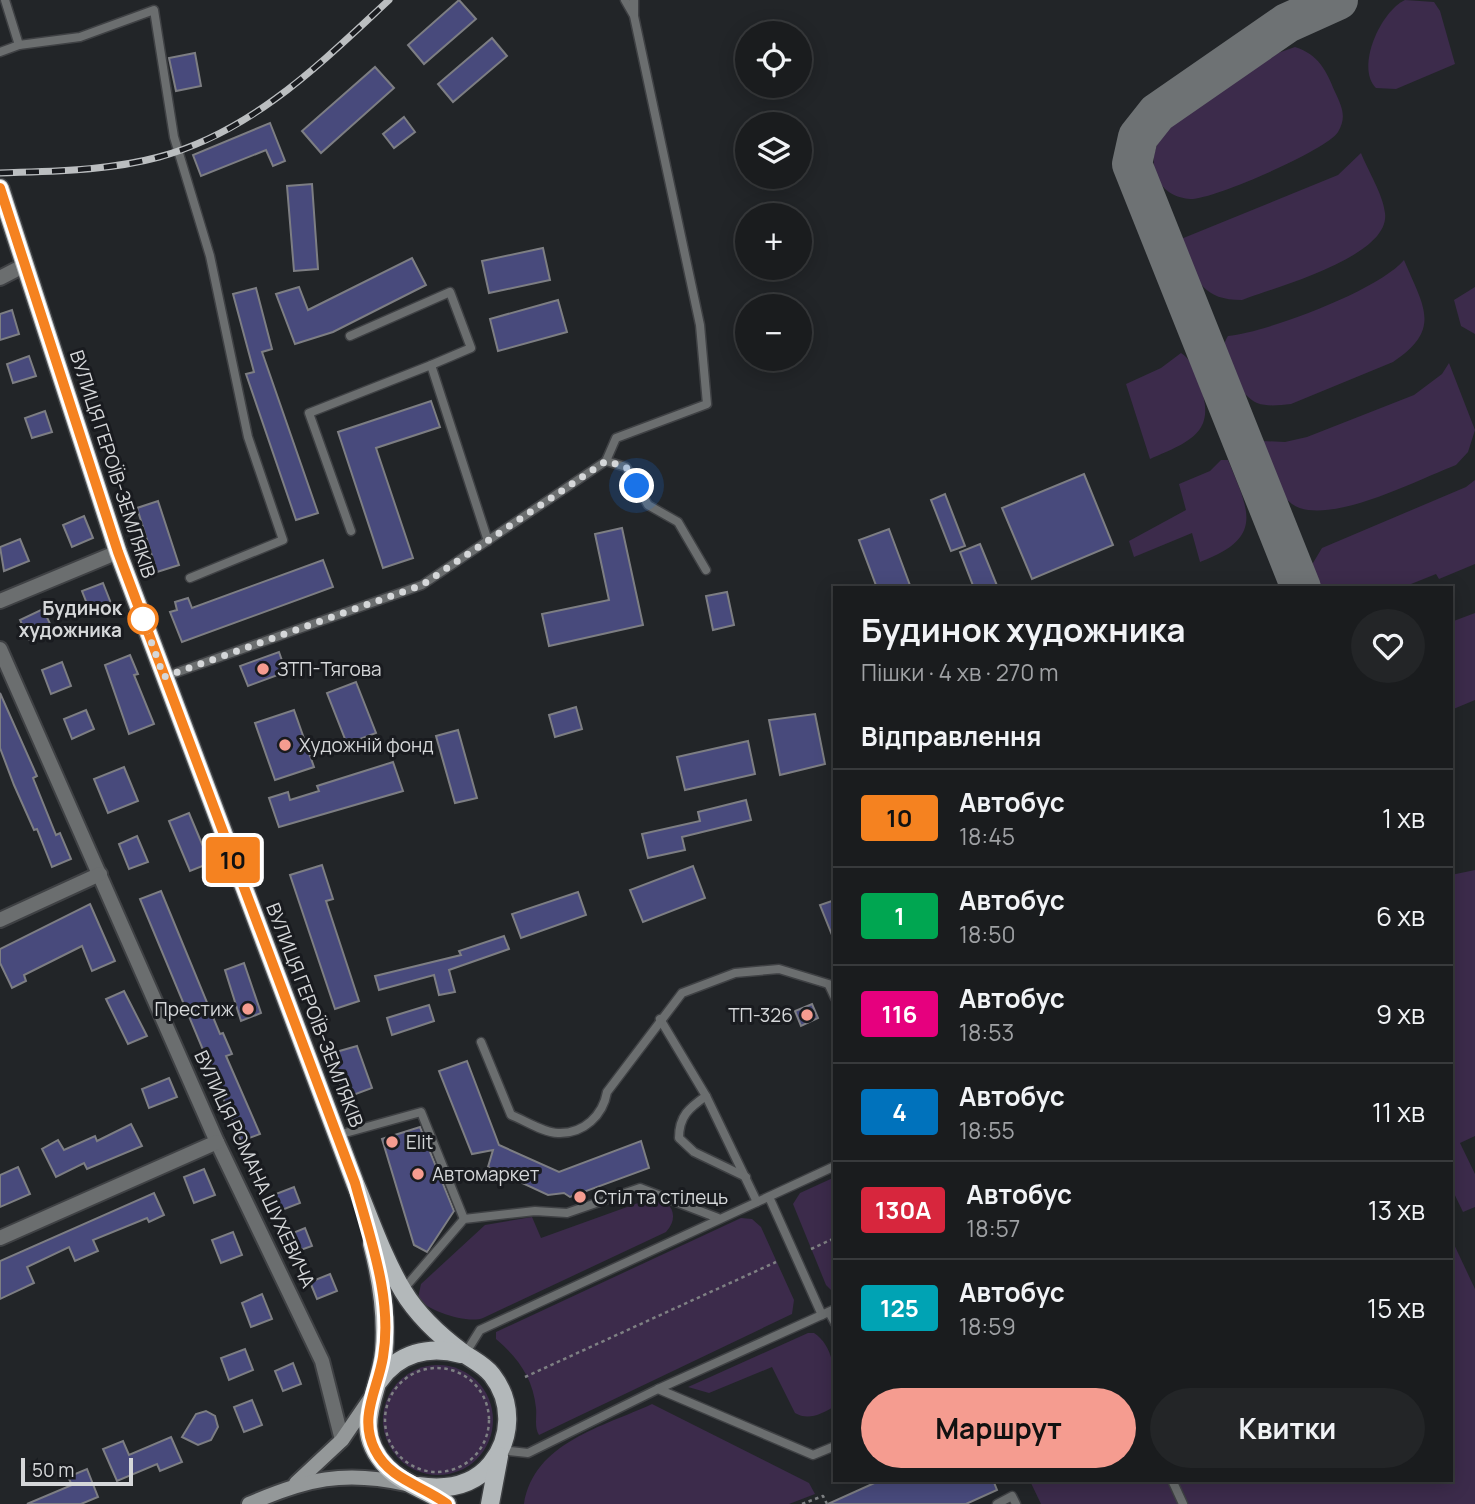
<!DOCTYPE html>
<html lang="uk">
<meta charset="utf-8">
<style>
body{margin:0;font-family:Manrope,sans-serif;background:#232527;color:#f1f3f6;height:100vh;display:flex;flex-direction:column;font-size:26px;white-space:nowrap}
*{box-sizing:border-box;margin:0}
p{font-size:23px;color:#9fa1a4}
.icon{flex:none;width:38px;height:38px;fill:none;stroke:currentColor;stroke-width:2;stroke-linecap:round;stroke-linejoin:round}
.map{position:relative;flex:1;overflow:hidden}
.sheet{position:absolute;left:833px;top:586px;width:620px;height:896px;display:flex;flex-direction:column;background:#1a1c1e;border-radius:0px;box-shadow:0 4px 18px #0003,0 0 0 2px #383a3c}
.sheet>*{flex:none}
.badge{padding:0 14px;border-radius:5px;font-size:24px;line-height:46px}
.buttons{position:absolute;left:735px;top:21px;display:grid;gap:14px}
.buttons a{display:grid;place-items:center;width:77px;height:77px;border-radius:50%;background:#1a1c1e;box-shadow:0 4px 18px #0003,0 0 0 2px #383a3c;font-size:35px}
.scale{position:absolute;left:21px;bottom:18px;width:112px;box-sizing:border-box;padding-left:7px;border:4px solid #d5d7d9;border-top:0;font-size:19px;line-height:24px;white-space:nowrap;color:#d5d7d9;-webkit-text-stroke:5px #191b1f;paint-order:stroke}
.you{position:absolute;width:35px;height:35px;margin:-18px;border:5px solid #fff;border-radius:50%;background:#1a73e8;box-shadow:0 0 0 10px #1a73e833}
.map>.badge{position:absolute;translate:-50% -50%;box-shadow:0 0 0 4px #fff}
h2{padding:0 28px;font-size:26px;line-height:63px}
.round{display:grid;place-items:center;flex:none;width:74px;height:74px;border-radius:37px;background:#232527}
.summary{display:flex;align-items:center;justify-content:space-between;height:119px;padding:0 28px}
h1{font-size:33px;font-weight:700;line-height:52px}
.action{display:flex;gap:14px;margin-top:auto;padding:14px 28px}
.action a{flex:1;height:80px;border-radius:42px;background:#f59c90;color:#111;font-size:28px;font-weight:700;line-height:80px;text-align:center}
.action a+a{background:#232527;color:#f1f3f6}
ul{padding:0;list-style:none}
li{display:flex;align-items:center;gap:21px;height:98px;padding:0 28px;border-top:2px solid #383a3c}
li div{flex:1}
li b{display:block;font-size:26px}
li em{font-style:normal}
li .badge{min-width:77px;font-weight:700;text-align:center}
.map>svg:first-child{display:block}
.green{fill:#3c2b4b}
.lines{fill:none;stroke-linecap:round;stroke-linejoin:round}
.taxiway{stroke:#6e7274;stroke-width:40}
.building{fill:#484a7c;stroke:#7d7e83;stroke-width:2}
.lane-casing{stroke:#3f4144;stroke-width:11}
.street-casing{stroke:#3f4144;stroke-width:18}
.secondary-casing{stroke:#3f4144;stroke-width:18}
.primary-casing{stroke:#3f4144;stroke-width:21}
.path{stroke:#7e8083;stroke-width:2.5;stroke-dasharray:3.5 3.5;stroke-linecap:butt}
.lane{stroke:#6b6e6f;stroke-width:8}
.street{stroke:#6b6e6f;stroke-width:14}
.secondary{stroke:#949899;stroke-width:14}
.primary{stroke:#b3b8ba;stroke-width:18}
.rail-casing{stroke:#bbbec0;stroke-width:7}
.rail{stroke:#191b1f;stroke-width:4.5;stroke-dasharray:13;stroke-linecap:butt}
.line-casing{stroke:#fff;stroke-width:16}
.line{stroke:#f58220;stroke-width:10}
.walk{stroke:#d5d7d9;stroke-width:7;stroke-dasharray:0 12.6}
.stop-dot{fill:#fff;stroke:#f58220;stroke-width:3.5}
.poi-dot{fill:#f59c90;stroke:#191b1f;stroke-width:2.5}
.labels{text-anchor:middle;stroke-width:6;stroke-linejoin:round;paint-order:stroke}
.street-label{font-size:19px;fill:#d5d7d9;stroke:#191b1f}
.stop-label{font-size:19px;font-weight:bold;fill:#d5d7d9;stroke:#191b1f;text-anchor:end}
.poi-label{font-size:19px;fill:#d5d7d9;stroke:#191b1f;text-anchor:start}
</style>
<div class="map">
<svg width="1475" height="1504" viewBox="0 0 1475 1504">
<rect width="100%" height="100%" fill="#222528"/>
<g class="green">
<path d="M 1405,0 L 1434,2 L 1440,11 L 1455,64 L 1396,89 L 1376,88 C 1355,67 1381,11 1405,0 Z"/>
<path d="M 1295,47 C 1319,55 1326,70 1335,92 C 1342,107 1347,117 1338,132 C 1327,150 1212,200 1190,199 C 1151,196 1143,154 1168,128 C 1177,118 1192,111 1203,104 C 1228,87 1253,70 1278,53 Z"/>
<path d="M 1361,153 C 1368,171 1383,194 1385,213 C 1391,257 1275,287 1242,300 C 1197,300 1195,274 1181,239 L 1338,175 Z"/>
<path d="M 1404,260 C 1423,306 1443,329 1393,362 L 1291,404 C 1279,405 1268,407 1257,403 C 1238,394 1214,355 1228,336 C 1268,332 1379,290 1404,260 Z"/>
<polygon points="1475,287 1475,334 1461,326 1454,300"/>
<path d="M 1181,353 C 1191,359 1193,370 1198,381 C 1219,431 1192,441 1150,459 L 1126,384 L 1161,368 Z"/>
<path d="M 1449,363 L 1475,430 L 1468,452 L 1456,465 C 1419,479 1326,528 1292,504 C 1275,492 1269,460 1262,441 L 1285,442 L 1307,437 L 1414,395 L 1442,374 Z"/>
<path d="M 1221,460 L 1228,460 C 1249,511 1265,538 1200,562 L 1192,533 L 1134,557 L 1129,541 L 1186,510 L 1179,484 L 1210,471 Z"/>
<polygon points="1475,480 1475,564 1439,579 1436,574 1401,588 1316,588 1310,568 1322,548 1466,487"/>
<polygon points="1475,613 1475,700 1451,710 1451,622"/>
<polygon points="1475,870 1475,1136 1460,1143 1475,1174 1475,1207 1463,1212 1451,1187 1451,875"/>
<polygon points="835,1177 835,1294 826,1285 793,1204 800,1193"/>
<path d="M 652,1198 C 672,1199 680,1217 666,1232 L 483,1318 C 468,1324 427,1311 418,1298 L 421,1284 L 485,1225 L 532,1217 L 541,1238 Z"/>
<path d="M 741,1218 L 752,1219 L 761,1227 L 794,1300 L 792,1314 L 539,1435 C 534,1427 537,1417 536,1408 C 533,1378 518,1358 496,1339 L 496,1332 Z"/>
<polygon points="1451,1238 1475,1289 1475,1504 1041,1504 1030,1481 1451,1480"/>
<path d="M 808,1333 L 814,1333 C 837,1348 835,1382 835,1406 C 822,1414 808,1421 795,1413 L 772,1367 L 709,1393 L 688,1387 Z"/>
<circle cx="438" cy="1420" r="55"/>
<path d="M 652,1404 L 809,1483 L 815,1494 L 789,1504 L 524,1504 C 534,1442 603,1427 652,1404 Z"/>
</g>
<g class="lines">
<polyline class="taxiway" points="1301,588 1132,164 1138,137 1157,113 1287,23 1338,0"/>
</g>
<g class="building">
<polygon points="459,0 476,19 424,64 408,45"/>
<polygon points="492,38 507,56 453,102 438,84"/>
<polygon points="195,53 201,86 176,91 169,58"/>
<polygon points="375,67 394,88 321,153 302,131"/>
<polygon points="404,117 415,132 394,148 383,134"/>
<polygon points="270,123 285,161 273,166 266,150 201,176 193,155"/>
<polygon points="312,184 318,269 294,271 287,186"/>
<polygon points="543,248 550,280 489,293 482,261"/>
<polygon points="412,258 426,285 333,332 295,344 276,294 299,287 308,310"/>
<polygon points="256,288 272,349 262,352 318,513 296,520 246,374 254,372 233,294"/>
<polygon points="558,300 567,332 498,351 490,319"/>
<polygon points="12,310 19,334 0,340 0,314"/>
<polygon points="29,356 36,376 13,383 7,364"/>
<polygon points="431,401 440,427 376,448 413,558 383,568 338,432"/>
<polygon points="45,411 52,432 32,438 25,418"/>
<polygon points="1084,474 1113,545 1032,579 1002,508"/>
<polygon points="945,494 965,546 951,551 931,500"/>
<polygon points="158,501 179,565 157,572 137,508"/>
<polygon points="84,516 93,538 72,547 63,525"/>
<polygon points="622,528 643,625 549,646 542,614 609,600 595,534"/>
<polygon points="889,529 911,588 877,588 859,540"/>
<polygon points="20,539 29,561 4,571 0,547"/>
<polygon points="980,544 998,588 974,588 960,552"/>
<polygon points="323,560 333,587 182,642 170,612 177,610 175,602 188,598 192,608"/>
<polygon points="103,583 112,606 91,614 82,591"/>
<polygon points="727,592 734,625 713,630 706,596"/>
<polygon points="43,609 53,630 30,641 20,620"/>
<polygon points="279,652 286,672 248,686 240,666"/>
<polygon points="130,655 138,674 134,675 154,724 129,734 105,665"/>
<polygon points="62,662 71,686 51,694 42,670"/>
<polygon points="356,682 376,733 347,744 327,693"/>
<polygon points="0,693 37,776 33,778 56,835 60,833 71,859 52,867 37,829 34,830 14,785 0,748"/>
<polygon points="576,707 582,729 555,737 549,715"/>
<polygon points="86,710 94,729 72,739 64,719"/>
<polygon points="294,710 314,767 275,780 255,723"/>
<polygon points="815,714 825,764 780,775 769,720"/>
<polygon points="458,730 477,798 455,803 436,736"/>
<polygon points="748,741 755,774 685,790 677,757"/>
<polygon points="393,762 403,791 279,827 269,798 288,792 290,800 319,791 317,786"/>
<polygon points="124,767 138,801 108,813 94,779"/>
<polygon points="746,800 751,820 682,837 685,850 648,858 642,834 700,821 698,812"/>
<polygon points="189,813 210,863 190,871 169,821"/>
<polygon points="137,836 148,862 129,869 119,844"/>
<polygon points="322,865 333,899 326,901 359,1001 335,1009 290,875"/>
<polygon points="693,866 705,898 643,922 630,890"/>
<polygon points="161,891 220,1034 223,1033 232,1054 226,1056 260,1134 241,1141 140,899"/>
<polygon points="578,892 586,915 521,938 512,914"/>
<polygon points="835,900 835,939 834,940 820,905"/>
<polygon points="90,904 115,961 92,971 82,946 24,975 26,981 12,988 0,963 0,949"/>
<polygon points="504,936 509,949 449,970 455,992 439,995 434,975 379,990 375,976 461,955 459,951"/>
<polygon points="244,963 261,1013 241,1021 225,970"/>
<polygon points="124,991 147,1036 128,1044 106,999"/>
<polygon points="812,1004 818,1018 801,1026 795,1011"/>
<polygon points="429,1005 434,1021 392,1035 387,1018"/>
<polygon points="357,1046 372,1088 345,1098 329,1054"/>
<polygon points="467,1061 499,1145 559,1172 641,1141 649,1168 570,1197 564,1193 548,1195 488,1167 493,1150 472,1154 439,1071"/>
<polygon points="169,1078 177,1097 149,1108 142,1089"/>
<polygon points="131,1124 142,1146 87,1169 84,1163 56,1177 42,1149 58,1140 64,1150 95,1136 97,1141"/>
<polygon points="420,1127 454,1211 427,1252 414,1245 382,1139"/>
<polygon points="18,1167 30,1194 0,1207 0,1175"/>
<polygon points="204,1169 215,1195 194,1203 184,1177"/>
<polygon points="294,1187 300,1203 274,1213 268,1197"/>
<polygon points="154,1193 164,1215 149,1222 147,1218 93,1240 98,1251 75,1261 69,1247 27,1267 34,1283 0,1299 0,1261"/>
<polygon points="305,1228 312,1246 295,1252 288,1235"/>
<polygon points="233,1232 242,1255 221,1263 212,1240"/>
<polygon points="330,1274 337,1291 317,1299 310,1282"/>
<polygon points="262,1294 272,1319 251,1327 242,1303"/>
<polygon points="245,1349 253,1370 229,1380 221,1358"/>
<polygon points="293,1363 301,1384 283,1391 275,1371"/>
<polygon points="252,1400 262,1425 244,1432 234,1407"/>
<polygon points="206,1411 215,1416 218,1427 211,1440 198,1445 182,1437 196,1414"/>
<polygon points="171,1437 182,1462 160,1471 157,1464 117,1481 103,1449 123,1441 129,1455"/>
<polygon points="87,1469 98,1497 81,1504 27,1504 72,1485 68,1477"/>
<polygon points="881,1480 993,1480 997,1490 966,1504 828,1504"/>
</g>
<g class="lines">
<defs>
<g id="lane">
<polyline points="5,0 19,45"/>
<polyline points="625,0 633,14"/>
<polyline points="0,52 19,45 80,37 154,10 174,137 210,256 248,437 283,540 190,578"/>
<polyline points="350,336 450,292 471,348 431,365"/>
<polyline points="606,461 626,467 648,505 678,522 706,570"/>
<polyline points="351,531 309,413 431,365 488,541"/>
<polyline points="164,677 422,585 606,461 616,438 707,404 700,325 634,16 634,0"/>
<polyline points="829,985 835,998"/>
<polyline points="660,1019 706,1096 757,1202"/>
<path d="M 481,1042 L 511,1115 C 524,1120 544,1133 558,1133 C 584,1134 603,1115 607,1092 L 682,993 L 735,973 L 779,969 L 835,986"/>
<path d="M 706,1096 C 689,1108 679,1116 679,1138 L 694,1152 L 746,1177"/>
<polyline points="338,1135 421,1112 464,1219"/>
<polyline points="769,1197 822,1315"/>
<polyline points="402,1291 464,1219 535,1211 567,1213 640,1188 718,1218"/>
<polyline points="829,1312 835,1323"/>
<polyline points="465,1354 480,1330 835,1166"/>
<polyline points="658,1389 813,1455 835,1446"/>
<polyline points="500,1450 528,1453 658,1389 835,1309"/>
<polyline points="1172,1480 1183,1504"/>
<polyline points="997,1504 1012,1496 1016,1504"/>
</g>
<g id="street">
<polyline points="0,278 25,265"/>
<polyline points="0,601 118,552"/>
<polyline points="0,649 217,1142 322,1361 342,1440"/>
<polyline points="0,920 100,874"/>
<polyline points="0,1238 217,1142"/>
</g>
<g id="secondary">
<polyline points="296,1483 342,1440 370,1399"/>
<path d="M 249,1504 C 306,1479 344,1470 406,1484"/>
</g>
<g id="primary">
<path d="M 0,188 L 118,552 L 355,1183 C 370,1219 383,1258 403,1291 C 418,1316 440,1336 463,1353 C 473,1360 484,1365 492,1375 C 513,1402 512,1438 491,1464 C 472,1487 444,1490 418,1486"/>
<path d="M 372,1244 C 381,1278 387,1315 384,1351 C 380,1395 349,1427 387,1467 C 403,1484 428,1490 447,1504"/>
<path d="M 379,1381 C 398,1353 429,1345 461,1354"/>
<polyline points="490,1504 499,1456"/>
</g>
</defs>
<use href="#lane" class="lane-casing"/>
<use href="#street" class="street-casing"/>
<use href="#secondary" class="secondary-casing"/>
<use href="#primary" class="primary-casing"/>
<g class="path">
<polyline points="811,1249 835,1238"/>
<circle cx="437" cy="1420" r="52"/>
<polyline points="525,1377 776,1262"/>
<polyline points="802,1504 823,1496 827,1504"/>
</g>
<use href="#lane" class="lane"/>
<use href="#street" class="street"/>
<use href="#secondary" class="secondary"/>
<use href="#primary" class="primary"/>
<defs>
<path id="rail" d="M 0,173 C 53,171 107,171 159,157 C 252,132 320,64 389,0"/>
</defs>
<use href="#rail" class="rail-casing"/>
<use href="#rail" class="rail"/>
</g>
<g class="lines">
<defs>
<path id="line" d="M 0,188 L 118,552 L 355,1183 C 370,1238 393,1299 383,1357 C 378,1389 358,1417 375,1450 C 390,1480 422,1485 447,1504"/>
</defs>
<use href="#line" class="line-casing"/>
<use href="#line" class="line"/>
<polyline class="walk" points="143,619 164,677 422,585 606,461 626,467 637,486"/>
</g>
<circle class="stop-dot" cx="143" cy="619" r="14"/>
<g class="poi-dot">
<circle cx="263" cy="669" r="7"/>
<circle cx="285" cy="745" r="7"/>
<circle cx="248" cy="1009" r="7"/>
<circle cx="807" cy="1015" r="7"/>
<circle cx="392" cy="1142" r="7"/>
<circle cx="418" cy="1174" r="7"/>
<circle cx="580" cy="1197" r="7"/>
</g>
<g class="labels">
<g class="street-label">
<text transform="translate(113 464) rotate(72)" y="7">ВУЛИЦЯ ГЕРОЇВ-ЗЕМЛЯКІВ</text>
<text transform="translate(315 1015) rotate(69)" y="7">ВУЛИЦЯ ГЕРОЇВ-ЗЕМЛЯКІВ</text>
<text transform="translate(255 1169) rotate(65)" y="7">ВУЛИЦЯ РОМАНА ШУХЕВИЧА</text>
</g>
<g class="stop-label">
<text x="122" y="615">Будинок<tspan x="122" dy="22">художника</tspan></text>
</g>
<g class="poi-label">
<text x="277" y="676">ЗТП-Тягова</text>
<text x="299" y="752">Художній фонд</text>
<text x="234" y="1016" text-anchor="end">Престиж</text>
<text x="793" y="1022" text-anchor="end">ТП-326</text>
<text x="406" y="1149">Elit</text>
<text x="432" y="1181">Автомаркет</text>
<text x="594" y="1204">Стіл та стілець</text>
</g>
</g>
</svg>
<div class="buttons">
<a><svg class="icon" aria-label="locate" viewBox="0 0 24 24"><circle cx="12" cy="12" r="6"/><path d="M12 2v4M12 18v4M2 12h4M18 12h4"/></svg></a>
<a><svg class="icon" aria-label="layers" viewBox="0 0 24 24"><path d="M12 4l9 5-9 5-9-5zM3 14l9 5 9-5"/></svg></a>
<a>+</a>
<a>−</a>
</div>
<div class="scale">50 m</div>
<div class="you" style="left:637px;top:486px"></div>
<b class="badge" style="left:233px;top:860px;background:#f58220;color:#111">10</b>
<section class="sheet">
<div class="summary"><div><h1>Будинок художника</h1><p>Пішки · 4 хв · 270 m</p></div><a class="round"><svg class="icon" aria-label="heart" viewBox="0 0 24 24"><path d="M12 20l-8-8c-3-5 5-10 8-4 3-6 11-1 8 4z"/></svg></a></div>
<h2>Відправлення</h2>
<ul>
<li><span class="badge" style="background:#f58220;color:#111">10</span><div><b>Автобус</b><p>18:45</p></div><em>1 хв</em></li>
<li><span class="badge" style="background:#00a651;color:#fff">1</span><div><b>Автобус</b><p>18:50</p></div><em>6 хв</em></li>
<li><span class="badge" style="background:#e6007e;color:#fff">116</span><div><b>Автобус</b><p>18:53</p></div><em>9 хв</em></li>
<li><span class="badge" style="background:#0072bc;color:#fff">4</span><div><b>Автобус</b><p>18:55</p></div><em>11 хв</em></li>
<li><span class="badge" style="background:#d7263d;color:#fff">130А</span><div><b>Автобус</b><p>18:57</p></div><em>13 хв</em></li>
<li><span class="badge" style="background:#00a3b4;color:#fff">125</span><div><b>Автобус</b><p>18:59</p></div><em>15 хв</em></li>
</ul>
<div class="action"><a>Маршрут</a><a>Квитки</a></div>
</section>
</div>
